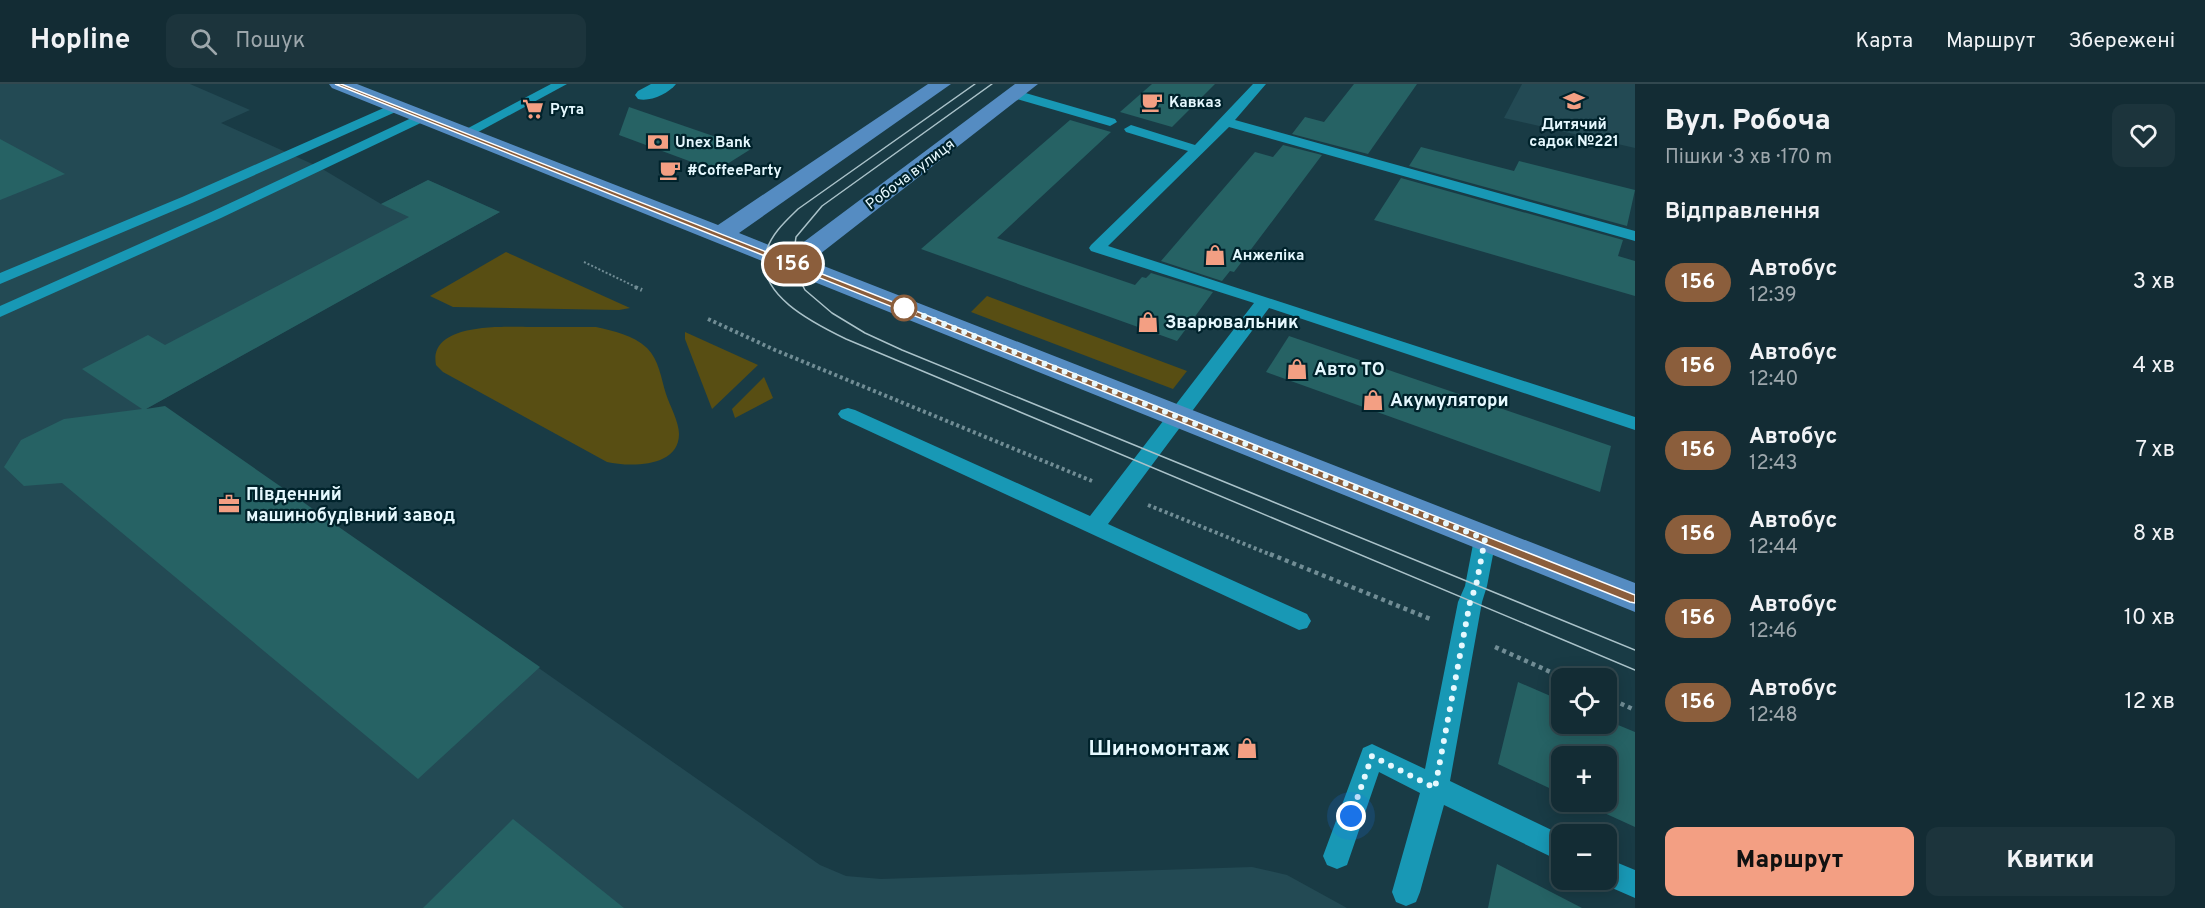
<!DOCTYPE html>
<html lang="uk">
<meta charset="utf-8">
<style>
body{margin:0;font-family:Overpass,sans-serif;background:#1c343c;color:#f1f3f6;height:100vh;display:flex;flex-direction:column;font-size:22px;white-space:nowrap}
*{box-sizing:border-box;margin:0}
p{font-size:20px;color:#9da7ac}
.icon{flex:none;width:33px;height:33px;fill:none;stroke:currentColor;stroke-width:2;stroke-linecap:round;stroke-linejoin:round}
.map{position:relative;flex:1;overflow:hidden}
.side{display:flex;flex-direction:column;background:#132c34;width:570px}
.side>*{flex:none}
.badge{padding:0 12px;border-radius:20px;font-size:21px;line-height:39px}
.fabs{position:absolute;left:1551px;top:584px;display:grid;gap:12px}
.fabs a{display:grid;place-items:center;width:66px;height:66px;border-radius:12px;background:#132c34;box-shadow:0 3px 15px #0003,0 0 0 2px #32484f;font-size:30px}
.you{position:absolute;width:30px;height:30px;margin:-15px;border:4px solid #fff;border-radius:50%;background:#1a73e8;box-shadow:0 0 0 9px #1a73e833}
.map>.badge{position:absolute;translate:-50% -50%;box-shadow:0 0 0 3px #fff}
h2{padding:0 30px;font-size:22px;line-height:54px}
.round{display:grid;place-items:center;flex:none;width:63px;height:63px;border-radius:12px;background:#1c343c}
.head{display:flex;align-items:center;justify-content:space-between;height:102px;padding:0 30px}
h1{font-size:28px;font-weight:800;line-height:45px}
.action{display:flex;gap:12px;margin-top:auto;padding:12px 30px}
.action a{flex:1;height:69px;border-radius:12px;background:#f39f83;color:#111;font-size:24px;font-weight:800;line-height:69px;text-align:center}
.action a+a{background:#1c343c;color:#f1f3f6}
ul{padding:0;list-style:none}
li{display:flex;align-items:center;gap:18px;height:84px;padding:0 30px}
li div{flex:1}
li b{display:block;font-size:22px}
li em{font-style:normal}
li .badge{min-width:66px;font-weight:700;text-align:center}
header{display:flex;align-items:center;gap:36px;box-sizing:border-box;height:84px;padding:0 30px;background:#132c34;border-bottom:2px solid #32484f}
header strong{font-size:28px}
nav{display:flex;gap:33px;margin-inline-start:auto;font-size:21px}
.search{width:420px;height:54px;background:#1c343c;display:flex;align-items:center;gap:15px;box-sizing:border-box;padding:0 21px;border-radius:12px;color:#9da7ac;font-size:22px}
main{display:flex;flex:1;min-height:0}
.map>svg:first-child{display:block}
.built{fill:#234a54}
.green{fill:#584e13}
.building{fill:#266264}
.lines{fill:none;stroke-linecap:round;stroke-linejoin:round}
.path-far2{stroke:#718d95;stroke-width:2;stroke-dasharray:2 2;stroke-linecap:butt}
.path-far1{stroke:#718d95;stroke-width:4;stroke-dasharray:3 3;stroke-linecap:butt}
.path{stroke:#718d95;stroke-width:4.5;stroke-dasharray:4 4;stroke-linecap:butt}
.lane{fill:#1898b5;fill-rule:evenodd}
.street{fill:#1898b5;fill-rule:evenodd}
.primary{fill:#558cc2;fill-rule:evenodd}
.tram{stroke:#aac2c9;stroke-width:1.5}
.line{fill:#8b5e3c;stroke:#fff;stroke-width:1.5}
.walk{stroke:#e5f8fe;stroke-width:6;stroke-dasharray:0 10.8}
.stop-dot{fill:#fff;stroke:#8b5e3c;stroke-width:3}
.labels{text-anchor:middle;stroke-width:4.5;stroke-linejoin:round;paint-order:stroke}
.far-poi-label{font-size:15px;font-weight:bold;fill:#e5f8fe;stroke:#00222b;text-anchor:start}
.far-street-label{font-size:15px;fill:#e5f8fe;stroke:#00222b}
.poi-label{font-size:18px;font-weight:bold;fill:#e5f8fe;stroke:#00222b;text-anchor:start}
.near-poi-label{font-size:21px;font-weight:bold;fill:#e5f8fe;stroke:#00222b;text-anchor:end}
</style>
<header>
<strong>Hopline</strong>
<div class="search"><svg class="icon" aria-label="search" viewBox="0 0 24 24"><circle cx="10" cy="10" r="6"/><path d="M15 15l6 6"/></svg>Пошук</div>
<nav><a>Карта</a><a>Маршрут</a><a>Збережені</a></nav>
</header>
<main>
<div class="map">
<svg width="1635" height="824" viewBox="0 0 1635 824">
<rect width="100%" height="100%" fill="#193b45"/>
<g class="built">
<polygon points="0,0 190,0 250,26 221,39 319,83 381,120 428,96 500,128 144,326 200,347 820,781 846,792 881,795 1252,783 1287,791 1347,824 0,824"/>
<polygon points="1522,0 1635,0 1635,64 1504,34"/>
</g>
<g class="green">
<polygon points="506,168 630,224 619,226 453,223 430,212"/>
<polygon points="987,212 1187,287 1173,305 971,228"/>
<path d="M 596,243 C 614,247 633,251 647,264 C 659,276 661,294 666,310 C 670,322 679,338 679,350 C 679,384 629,383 607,378 L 443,288 L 436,281 C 428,238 505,243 531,243 C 552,243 574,243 596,243 Z"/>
<polygon points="685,248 758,281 712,325 685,255"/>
<polygon points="764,293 773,314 735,334 732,325"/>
</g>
<g class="building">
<polygon points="1152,0 1215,0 1172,43 1120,28"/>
<polygon points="1354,0 1417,0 1368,70 1292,50 1305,33 1324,38"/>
<polygon points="629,23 751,65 716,87 619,51"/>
<polygon points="1070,36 1111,48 997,154 1135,201 1142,193 1146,194 1151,189 1213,208 1177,257 921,165"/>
<polygon points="0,55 65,90 0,116"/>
<polygon points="1283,61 1322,71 1234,188 1230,187 1222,197 1161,177 1255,68 1273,73"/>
<polygon points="1421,63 1514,87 1519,77 1635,106 1627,142 1409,82"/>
<polygon points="1401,94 1623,156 1618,172 1635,177 1635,212 1374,136"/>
<polygon points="428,96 500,128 146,325 165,322 540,583 418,695 62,399 24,402 4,383 21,356 64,335 142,325 82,285 148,251 165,261 409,133 381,120"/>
<polygon points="1289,252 1611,362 1600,408 1266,288"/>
<polygon points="1518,598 1562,617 1562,639 1606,639 1606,636 1635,648 1635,743 1578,717 1606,717 1606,672 1562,672 1562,710 1498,680"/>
<polygon points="513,735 624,824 423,824"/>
<polygon points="1497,780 1582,824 1488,824"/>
</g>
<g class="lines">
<polyline class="path-far2" points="584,178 638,204"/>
<g class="path-far1">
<polyline points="635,203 642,206"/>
<polyline points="708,235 775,266 1092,397"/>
<polyline points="1148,421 1274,472"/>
</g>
<g class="path">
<polyline points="1270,470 1433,536"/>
<polyline points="1495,563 1564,594"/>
<polyline points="1606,613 1635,626"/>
</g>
<g class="lane">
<polygon points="551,0 567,0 469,53 464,54 457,50"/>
<polygon points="1253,0 1266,0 1235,36 1635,147 1635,157 1229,43 1108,162 1635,333 1635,346 1269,224 1108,440 1307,530 1311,537 1307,544 1299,546 841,334 838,330 841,326 848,324 855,326 1090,432 1254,219 1091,167 1089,164 1091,161 1188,67 1126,48 1124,45 1131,41 1195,61"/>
<polygon points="1015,6 1115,35 1117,38 1110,42 1010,13 1009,10"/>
<polygon points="395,19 400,20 402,23 400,26 192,119 0,200 0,189 182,113"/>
<polygon points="422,29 427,30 429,33 427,36 221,134 0,233 0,222 211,128"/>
<polygon points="1485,447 1493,449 1496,455 1487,502 1482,518 1450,697 1562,751 1562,778 1444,721 1420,808 1416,818 1406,822 1396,818 1392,808 1420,709 1379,688 1347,781 1337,785 1327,781 1323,772 1363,664 1372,660 1425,685 1458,518 1465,502 1474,455 1477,449"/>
<polygon points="1606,774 1635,786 1635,814 1596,797 1595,795 1606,795"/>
</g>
<path class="street" d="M 651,0 L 676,0 C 668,10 650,18 638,15 L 635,11 L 638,7 Z"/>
<polygon class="primary" points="329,0 357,0 718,141 928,0 951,0 739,149 789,169 1015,0 1038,0 811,177 1635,499 1635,528 332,4"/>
<g class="tram">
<path d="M 975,0 L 798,125 C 786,137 773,148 767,165 C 751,209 815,240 846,255 L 1635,586"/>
<polyline points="992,0 822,122 796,153 792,181 805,206 832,229 865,249 902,266 1635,566"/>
</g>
</g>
<polygon class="line" points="335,0 341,0 1635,511 1635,519 1630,518"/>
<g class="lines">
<polyline class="walk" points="904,224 899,222 1485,455 1476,502 1470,518 1435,704 1372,672 1351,732"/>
</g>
<defs>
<symbol id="school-bare" viewBox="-9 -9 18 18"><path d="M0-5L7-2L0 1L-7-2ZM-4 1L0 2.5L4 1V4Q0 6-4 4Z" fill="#f39f83" stroke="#00222b" stroke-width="2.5" paint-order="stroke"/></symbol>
<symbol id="cafe-bare" viewBox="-9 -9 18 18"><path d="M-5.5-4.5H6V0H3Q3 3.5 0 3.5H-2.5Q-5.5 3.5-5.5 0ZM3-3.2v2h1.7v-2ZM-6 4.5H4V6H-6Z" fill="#f39f83" stroke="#00222b" stroke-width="2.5" paint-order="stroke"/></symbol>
<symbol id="supermarket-bare" viewBox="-9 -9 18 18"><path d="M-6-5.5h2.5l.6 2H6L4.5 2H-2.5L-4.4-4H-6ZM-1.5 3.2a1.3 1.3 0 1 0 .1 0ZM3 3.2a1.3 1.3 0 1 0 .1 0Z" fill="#f39f83" stroke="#00222b" stroke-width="2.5" paint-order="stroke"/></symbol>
<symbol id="bank-bare" viewBox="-9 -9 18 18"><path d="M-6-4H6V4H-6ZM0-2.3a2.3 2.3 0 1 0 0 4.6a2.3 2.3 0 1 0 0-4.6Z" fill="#f39f83" stroke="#00222b" stroke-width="2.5" paint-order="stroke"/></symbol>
<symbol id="shop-bare" viewBox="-9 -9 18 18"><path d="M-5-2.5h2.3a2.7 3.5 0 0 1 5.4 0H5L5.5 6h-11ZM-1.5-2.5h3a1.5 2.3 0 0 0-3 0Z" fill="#f39f83" stroke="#00222b" stroke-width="2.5" paint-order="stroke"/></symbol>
<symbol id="office-bare" viewBox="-9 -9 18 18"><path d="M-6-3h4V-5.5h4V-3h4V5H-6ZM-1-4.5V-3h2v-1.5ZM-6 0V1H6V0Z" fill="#f39f83" stroke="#00222b" stroke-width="2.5" paint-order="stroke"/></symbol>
</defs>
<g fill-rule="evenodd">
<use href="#school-bare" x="1559" y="2" width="30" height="30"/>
<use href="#cafe-bare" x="1137" y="3" width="30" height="30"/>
<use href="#supermarket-bare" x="518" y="10" width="30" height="30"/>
<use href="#bank-bare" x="643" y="43" width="30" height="30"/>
<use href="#cafe-bare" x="655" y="71" width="30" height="30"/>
<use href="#shop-bare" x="1200" y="156" width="30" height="30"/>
<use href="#shop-bare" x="1133" y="223" width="30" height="30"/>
<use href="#shop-bare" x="1282" y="270" width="30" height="30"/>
<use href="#shop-bare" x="1358" y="301" width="30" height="30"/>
<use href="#office-bare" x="214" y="405" width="30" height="30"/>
<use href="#shop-bare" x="1232" y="649" width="30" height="30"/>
</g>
<circle class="stop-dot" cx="904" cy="224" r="12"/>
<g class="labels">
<g class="far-poi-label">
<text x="1169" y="23">Кавказ</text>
<text x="550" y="30">Рута</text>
<text x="1574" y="45" text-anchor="middle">Дитячий<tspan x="1574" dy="17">садок №221</tspan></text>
<text x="675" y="63">Unex Bank</text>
<text x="687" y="91">#CoffeeParty</text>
<text x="1232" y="176">Анжеліка</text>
</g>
<g class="far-street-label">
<text transform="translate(910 90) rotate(-37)" y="5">Робоча вулиця</text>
</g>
<g class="poi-label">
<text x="1165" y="244">Зварювальник</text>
<text x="1314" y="291">Авто ТО</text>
<text x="1390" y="322">Акумулятори</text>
<text x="246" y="416">Південний<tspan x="246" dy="21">машинобудівний завод</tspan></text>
</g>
<g class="near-poi-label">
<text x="1230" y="671">Шиномонтаж</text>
</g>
</g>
</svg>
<div class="fabs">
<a><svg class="icon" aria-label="locate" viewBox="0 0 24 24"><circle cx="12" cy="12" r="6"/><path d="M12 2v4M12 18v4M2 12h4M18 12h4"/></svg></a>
<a>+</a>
<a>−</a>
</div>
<div class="you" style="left:1351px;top:732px"></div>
<b class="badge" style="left:793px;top:180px;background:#8b5e3c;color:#fff">156</b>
</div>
<section class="side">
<div class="head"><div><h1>Вул. Робоча</h1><p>Пішки · 3 хв · 170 m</p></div><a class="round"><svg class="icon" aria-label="heart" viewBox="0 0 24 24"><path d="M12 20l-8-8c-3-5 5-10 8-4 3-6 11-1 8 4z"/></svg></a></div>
<h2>Відправлення</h2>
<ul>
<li><span class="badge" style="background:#8b5e3c;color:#fff">156</span><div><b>Автобус</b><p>12:39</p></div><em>3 хв</em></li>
<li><span class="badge" style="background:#8b5e3c;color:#fff">156</span><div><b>Автобус</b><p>12:40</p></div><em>4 хв</em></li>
<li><span class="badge" style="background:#8b5e3c;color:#fff">156</span><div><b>Автобус</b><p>12:43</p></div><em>7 хв</em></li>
<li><span class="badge" style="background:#8b5e3c;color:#fff">156</span><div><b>Автобус</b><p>12:44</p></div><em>8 хв</em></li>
<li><span class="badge" style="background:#8b5e3c;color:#fff">156</span><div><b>Автобус</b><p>12:46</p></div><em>10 хв</em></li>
<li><span class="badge" style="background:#8b5e3c;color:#fff">156</span><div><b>Автобус</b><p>12:48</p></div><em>12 хв</em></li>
</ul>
<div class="action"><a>Маршрут</a><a>Квитки</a></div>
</section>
</main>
